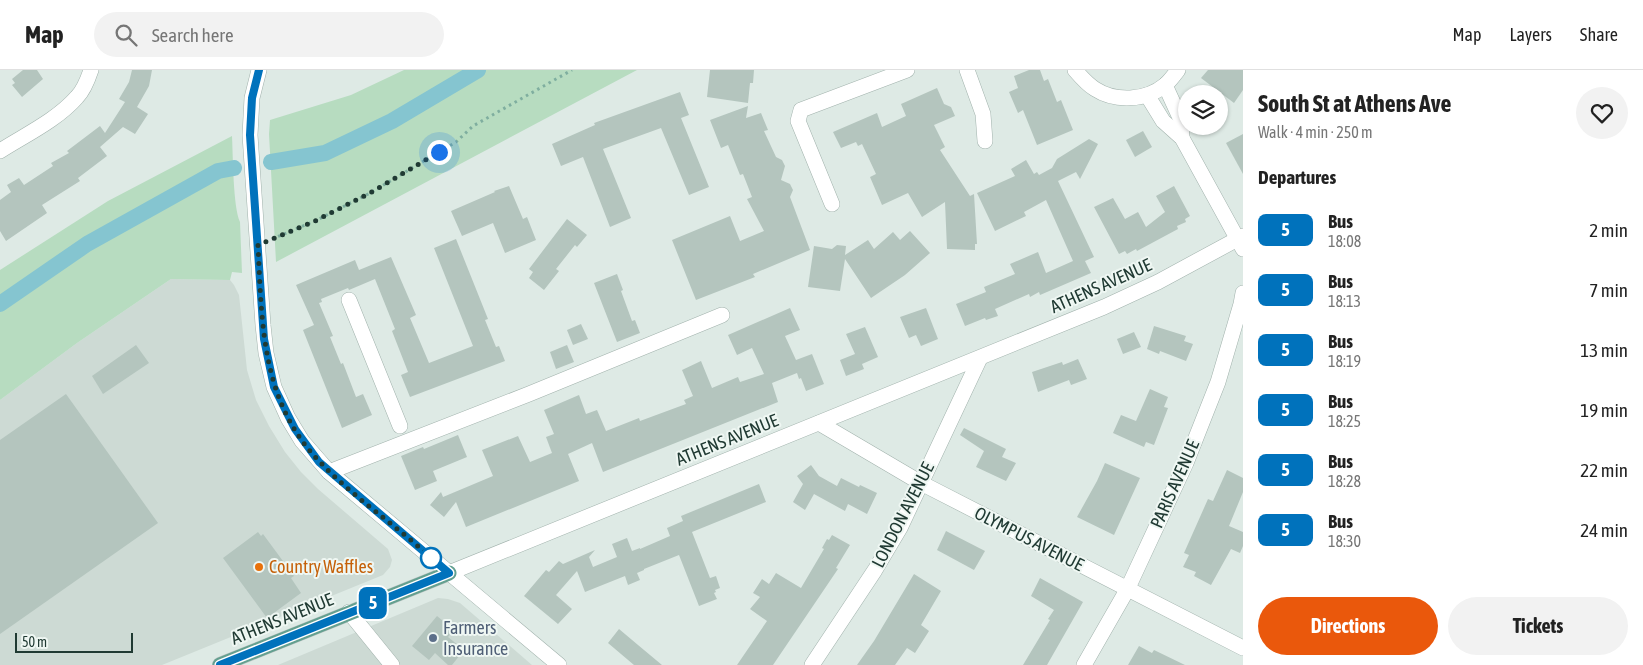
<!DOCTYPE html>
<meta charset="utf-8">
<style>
body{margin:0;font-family:"Asap Condensed",sans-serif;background:#f2f2f2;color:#222;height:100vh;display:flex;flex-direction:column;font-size:19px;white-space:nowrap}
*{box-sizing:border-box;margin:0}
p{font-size:16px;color:#767676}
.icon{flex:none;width:28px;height:28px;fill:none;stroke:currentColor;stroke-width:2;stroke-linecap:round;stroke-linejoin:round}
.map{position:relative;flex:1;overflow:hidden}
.sheet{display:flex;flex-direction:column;background:#fff;width:400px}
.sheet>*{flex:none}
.badge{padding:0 10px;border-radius:8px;font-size:18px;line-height:32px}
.controls{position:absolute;left:1178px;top:15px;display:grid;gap:10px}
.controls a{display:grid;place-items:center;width:50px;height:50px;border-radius:50%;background:#fff;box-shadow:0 1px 4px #0004;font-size:25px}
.scale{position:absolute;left:15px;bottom:12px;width:118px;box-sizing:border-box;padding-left:5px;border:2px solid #203a33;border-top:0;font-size:14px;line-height:18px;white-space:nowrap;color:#203a33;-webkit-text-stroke:4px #eff7f3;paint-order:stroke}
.you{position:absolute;width:25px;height:25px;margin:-12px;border:4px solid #fff;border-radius:50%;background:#1a73e8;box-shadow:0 0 0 8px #1a73e833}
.map>.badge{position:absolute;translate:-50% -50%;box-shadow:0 0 0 2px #fff}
h2{padding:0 15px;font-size:19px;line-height:45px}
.round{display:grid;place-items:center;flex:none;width:52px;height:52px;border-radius:26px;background:#f2f2f2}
.head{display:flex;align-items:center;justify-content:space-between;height:85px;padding:0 15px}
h1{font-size:24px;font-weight:700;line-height:38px}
.primary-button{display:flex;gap:10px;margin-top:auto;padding:10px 15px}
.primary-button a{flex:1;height:58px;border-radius:30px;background:#ea580c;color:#fff;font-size:20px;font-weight:700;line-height:58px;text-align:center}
.primary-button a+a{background:#f2f2f2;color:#222}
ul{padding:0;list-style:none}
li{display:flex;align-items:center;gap:15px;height:60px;padding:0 15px}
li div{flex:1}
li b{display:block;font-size:19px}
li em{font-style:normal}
li .badge{min-width:55px;font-weight:700;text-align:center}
header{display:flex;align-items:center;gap:30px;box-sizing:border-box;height:70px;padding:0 25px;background:#fff;border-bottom:1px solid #e0e0e0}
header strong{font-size:24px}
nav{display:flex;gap:28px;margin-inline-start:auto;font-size:18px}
.search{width:350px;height:45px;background:#f2f2f2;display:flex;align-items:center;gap:12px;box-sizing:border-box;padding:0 18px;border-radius:28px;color:#767676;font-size:19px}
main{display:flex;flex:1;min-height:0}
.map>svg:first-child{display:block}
.built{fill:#cddad4}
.green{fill:#b7dcc0}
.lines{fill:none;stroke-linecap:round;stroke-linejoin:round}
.canal{stroke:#85c5d0;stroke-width:16}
.building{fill:#b4c5be}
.minor-casing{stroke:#a1b2ac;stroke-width:16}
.major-casing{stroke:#bcc4c2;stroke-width:16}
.path{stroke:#7fae9f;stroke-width:3;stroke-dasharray:2.5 4;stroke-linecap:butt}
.minor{stroke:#fff;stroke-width:15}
.major{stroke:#63a090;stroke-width:15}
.line-casing{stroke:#fff;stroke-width:11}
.line{stroke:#0072bc;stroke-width:8}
.walk{stroke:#203a33;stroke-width:5;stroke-dasharray:0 9}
.stop-dot{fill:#fff;stroke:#0072bc;stroke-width:2.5}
.food-dot{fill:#e8710a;stroke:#eff7f3;stroke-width:2}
.service-dot{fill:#5c6f8a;stroke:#eff7f3;stroke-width:2}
.labels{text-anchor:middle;stroke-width:4;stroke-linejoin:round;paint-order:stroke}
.street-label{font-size:18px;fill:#203a33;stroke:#eff7f3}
.food-label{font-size:18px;fill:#c56008;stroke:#eff7f3;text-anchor:start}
.service-label{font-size:18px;fill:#4e5e75;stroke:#eff7f3;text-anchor:start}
</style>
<header>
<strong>Map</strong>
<div class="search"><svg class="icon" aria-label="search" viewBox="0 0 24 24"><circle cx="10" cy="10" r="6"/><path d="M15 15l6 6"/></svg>Search here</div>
<nav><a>Map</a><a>Layers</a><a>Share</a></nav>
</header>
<main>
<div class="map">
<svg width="1243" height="595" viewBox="0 0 1243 595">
<rect width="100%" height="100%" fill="#deeae5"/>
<g class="built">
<polygon points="171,209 230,210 234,215 239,225 247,300 256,330 269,356 285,382 301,402 318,419 388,479 392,490 390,497 383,505 162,595 0,595 0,330 77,273"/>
<polygon points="438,528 448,529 460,533 532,595 278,595"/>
</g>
<g class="green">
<polygon points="404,0 637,0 276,192 269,64 270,50 351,25"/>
<path d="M 232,66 C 233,85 233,137 240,152 L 242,203 L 232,202 L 230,210 L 171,209 L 77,273 L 0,330 L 0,200 L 108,131 Z"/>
</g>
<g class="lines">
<g class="canal">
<polyline points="271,92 325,83 392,51 478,0"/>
<polyline points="0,234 87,174 218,101 234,98"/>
</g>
</g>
<g class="building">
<polygon points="23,0 37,0 43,9 22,27 12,15 15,13 12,9"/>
<polygon points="132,0 152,0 149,16 137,37 148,44 135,64 123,57 100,77 107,86 78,108 80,111 42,135 47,143 6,171 0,161 0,130 11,122 7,115 19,108 24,115 53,96 51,93 69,83 67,81 100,56 105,63 125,32 119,29 129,12"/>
<polygon points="710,0 754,0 753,13 750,13 748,33 707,27"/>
<polygon points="1029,0 1040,0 1044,11 1048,9 1057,32 1061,30 1073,60 1037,75 1023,40 1018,43 1009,22 1018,18 1014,6"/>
<polygon points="1208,0 1243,0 1243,20 1234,33 1201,8"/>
<polygon points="937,18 944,34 951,37 955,46 934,55 945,77 940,80 970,126 974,124 977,174 975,174 975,180 947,179 945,132 922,147 908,123 882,135 870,107 876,104 862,74 858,76 856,72 841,78 833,62 877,43 882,57 906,46 901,34"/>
<polygon points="680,22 689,45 681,48 709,117 689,125 661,58 603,79 631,148 610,157 583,87 561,96 552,74 595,55 594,53"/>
<polygon points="748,36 746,48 761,43 768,60 764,61 776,87 782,90 785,96 781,110 790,114 793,120 790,127 810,180 753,204 755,207 696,230 672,170 730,146 740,171 764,161 747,129 752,127 743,104 740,105 728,75 721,78 710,50"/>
<polygon points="1143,61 1152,77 1135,87 1126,70"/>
<polygon points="1243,64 1243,104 1226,73"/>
<polygon points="1089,69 1098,74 1080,109 1076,102 1058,111 1094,187 1085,191 1091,203 1040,225 1039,222 1030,227 1029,224 995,239 998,246 986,250 985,248 965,256 956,234 986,222 984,217 1015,204 1010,194 1038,182 1046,203 1073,191 1046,130 1024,142 1026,146 995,161 977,123 1015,106 1011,99 1026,90 1034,104 1037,102 1039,105 1052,98 1057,89"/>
<polygon points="509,116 523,149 527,147 536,170 505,183 493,153 462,166 451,141 495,122 494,121"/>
<polygon points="1174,116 1190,146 1185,149 1186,152 1177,156 1178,159 1137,181 1136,179 1127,184 1125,181 1119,184 1094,137 1113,128 1125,149 1138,142 1146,157 1165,142 1156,126"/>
<polygon points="567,149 587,165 577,177 575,175 556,199 559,201 544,220 529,208 533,202 529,199"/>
<polygon points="910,161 930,183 905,205 871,228 845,189 840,221 808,217 814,176 832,179 837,175 846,176 845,185 868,170 874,179 893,162 900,170"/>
<polygon points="456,169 488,249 485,250 496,277 499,276 505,291 410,327 401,305 408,302 392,261 395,259 375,209 349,220 348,218 321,229 322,232 319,233 333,266 330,267 341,294 343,293 356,327 363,324 372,345 342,358 303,260 314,255 296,215 355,190 359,200 391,187 416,245 410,248 429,293 473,276 434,178"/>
<polygon points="617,204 623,220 621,221 632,251 635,250 640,263 617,272 594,213"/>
<polygon points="790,238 800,260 785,266 796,290 812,284 824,314 806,321 801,308 799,309 797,303 772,313 778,332 603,402 592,373 568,384 579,411 466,457 456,432 444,447 430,435 441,422 443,427 493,406 482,380 518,366 530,392 552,383 546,367 554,364 544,340 579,325 586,344 597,340 606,361 639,348 640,351 686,334 684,330 693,326 682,300 701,291 712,318 738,307 740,312 764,304 752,278 737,285 728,265"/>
<polygon points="926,238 938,269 921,276 916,265 909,268 900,247"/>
<polygon points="581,254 588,269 573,275 567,260"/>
<polygon points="1154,256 1186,266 1184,271 1193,274 1186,291 1160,281 1159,284 1147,279"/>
<polygon points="865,257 878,287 862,294 864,299 846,306 840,290 855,284 846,264"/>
<polygon points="1134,262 1141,277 1123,284 1117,269"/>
<polygon points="136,275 149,293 103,324 92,306"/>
<polygon points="567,275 574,292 556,299 550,282"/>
<polygon points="1078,289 1087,309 1071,315 1069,310 1038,322 1032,302 1062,292 1063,295"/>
<polygon points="1150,319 1168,327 1164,337 1168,338 1154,375 1146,372 1144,377 1113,363 1121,345 1136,351"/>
<polygon points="66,324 158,453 0,564 0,370"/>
<polygon points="964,358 1006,379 1002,387 1016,393 1006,411 976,397 984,381 960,365"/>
<polygon points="458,365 467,387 433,401 437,411 415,420 401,386 423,377 424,379"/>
<polygon points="1105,393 1140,408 1114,465 1077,447 1097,411"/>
<polygon points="811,395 819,406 837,416 841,408 859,417 860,415 877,423 867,444 848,434 845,441 814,424 805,440 793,432 803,414 797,406"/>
<polygon points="1227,400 1243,408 1243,422 1229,456 1243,462 1243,476 1240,483 1231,479 1211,515 1194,506 1196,502 1183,497 1189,485 1184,483 1208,429 1213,431"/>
<polygon points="759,414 766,432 692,462 710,508 716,506 720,518 715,520 716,522 714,523 717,529 699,536 679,485 644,499 644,500 637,503 640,510 628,515 625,506 585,522 577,501 556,525 572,539 558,554 524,526 546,500 549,502 559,491 563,494 595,480 589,487 593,497 617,487 612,474 627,468 632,481 640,478 640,479 670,466 667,458 683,451 681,446"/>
<polygon points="946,461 985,481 974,500 937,480"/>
<polygon points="258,462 261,466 263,464 294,506 291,508 301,523 267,548 223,488"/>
<polygon points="832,465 850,475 836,498 838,499 773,595 737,595 767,551 750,539 760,527 753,523 762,509 769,514 776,503 801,518 824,479 822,478 827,469 829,470"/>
<polygon points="914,504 941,521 921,555 929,561 915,583 907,578 895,595 857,595 874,571"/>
<polygon points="1040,508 1083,532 1047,595 1023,595 1050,550 1048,549 1054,540 1031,526"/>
<polygon points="437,546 454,560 448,567 464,580 452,595 448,595 435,583 429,590 412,576"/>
<polygon points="619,559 638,575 662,595 634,595 608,573"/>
<polygon points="1139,576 1152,583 1154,580 1185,595 1128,595"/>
</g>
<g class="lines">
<defs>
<g id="minor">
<polyline points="259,0 252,28 250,65 263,255 266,283 274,317 288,348 302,371 329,402 559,595"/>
<polyline points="967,0 983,44 985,71"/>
<path d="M 1075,0 C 1081,7 1087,14 1095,19 C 1115,32 1146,31 1165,15 C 1170,11 1174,5 1178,0"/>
<polyline points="1165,15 1181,50 1182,68"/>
<polyline points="1147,25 1163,51 1182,68 1243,179"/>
<path d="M 0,81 C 25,65 57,50 77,27 C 84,20 88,9 91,0"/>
<polyline points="832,134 798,51 801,40 907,0"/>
<polyline points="349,230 400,356"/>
<polyline points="819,353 921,413 1243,578"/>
<polyline points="329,402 529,324 722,245"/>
<polyline points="449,503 1104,237 1158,212 1243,166"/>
<polyline points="349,542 392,595"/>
<polyline points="812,595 875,500 900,458 980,288"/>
<polyline points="1084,595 1127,520 1186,393 1218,312 1241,234 1243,223"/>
</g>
<polyline id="major" points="220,595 449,503"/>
</defs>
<use href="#minor" class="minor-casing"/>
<use href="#major" class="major-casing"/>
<polyline class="path" points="272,169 315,151 370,123 456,72 473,56 572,0"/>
<use href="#minor" class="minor"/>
<use href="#major" class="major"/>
</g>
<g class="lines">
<defs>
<polyline id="line" points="220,595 449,503 319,392 295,359 274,317 264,269 250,65 252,28 259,0"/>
</defs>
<use href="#line" class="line-casing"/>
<use href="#line" class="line"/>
<path class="walk" d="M 431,488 C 396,455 354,428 321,393 C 261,333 262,254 258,175 L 315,151 L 370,123 L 439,82"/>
</g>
<circle class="stop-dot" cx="431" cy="488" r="10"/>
<circle class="food-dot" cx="259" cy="497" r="5"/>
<circle class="service-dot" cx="433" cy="568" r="5"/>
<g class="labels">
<g class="street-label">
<text transform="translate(1101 216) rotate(-24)" y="6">ATHENS AVENUE</text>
<text transform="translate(727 370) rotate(-22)" y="6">ATHENS AVENUE</text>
<text transform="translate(1175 414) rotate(-66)" y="6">PARIS AVENUE</text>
<text transform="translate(903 445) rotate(-63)" y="6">LONDON AVENUE</text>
<text transform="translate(1029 469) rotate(27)" y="6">OLYMPUS AVENUE</text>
<text transform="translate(282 549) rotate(-22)" y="6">ATHENS AVENUE</text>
</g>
<g class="food-label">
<text x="269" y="503">Country Waffles</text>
</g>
<g class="service-label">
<text x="443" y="564">Farmers<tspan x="443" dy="21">Insurance</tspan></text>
</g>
</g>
</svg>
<div class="controls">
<a><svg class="icon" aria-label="layers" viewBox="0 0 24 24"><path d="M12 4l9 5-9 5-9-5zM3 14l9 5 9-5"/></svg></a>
</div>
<div class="scale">50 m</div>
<div class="you" style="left:439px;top:82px"></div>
<b class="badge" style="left:373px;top:533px;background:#0072bc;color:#fff">5</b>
</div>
<section class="sheet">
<div class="head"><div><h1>South St at Athens Ave</h1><p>Walk · 4 min · 250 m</p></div><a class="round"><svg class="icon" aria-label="heart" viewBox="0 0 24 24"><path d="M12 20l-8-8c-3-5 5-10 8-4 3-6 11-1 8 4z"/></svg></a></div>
<h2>Departures</h2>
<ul>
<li><span class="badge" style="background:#0072bc;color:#fff">5</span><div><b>Bus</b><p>18:08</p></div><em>2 min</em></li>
<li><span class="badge" style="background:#0072bc;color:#fff">5</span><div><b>Bus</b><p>18:13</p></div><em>7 min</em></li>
<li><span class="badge" style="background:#0072bc;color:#fff">5</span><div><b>Bus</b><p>18:19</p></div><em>13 min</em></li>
<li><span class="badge" style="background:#0072bc;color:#fff">5</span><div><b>Bus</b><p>18:25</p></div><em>19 min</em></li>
<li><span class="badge" style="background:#0072bc;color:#fff">5</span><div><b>Bus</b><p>18:28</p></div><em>22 min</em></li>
<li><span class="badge" style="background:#0072bc;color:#fff">5</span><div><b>Bus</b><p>18:30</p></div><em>24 min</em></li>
</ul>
<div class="primary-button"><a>Directions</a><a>Tickets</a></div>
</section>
</main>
